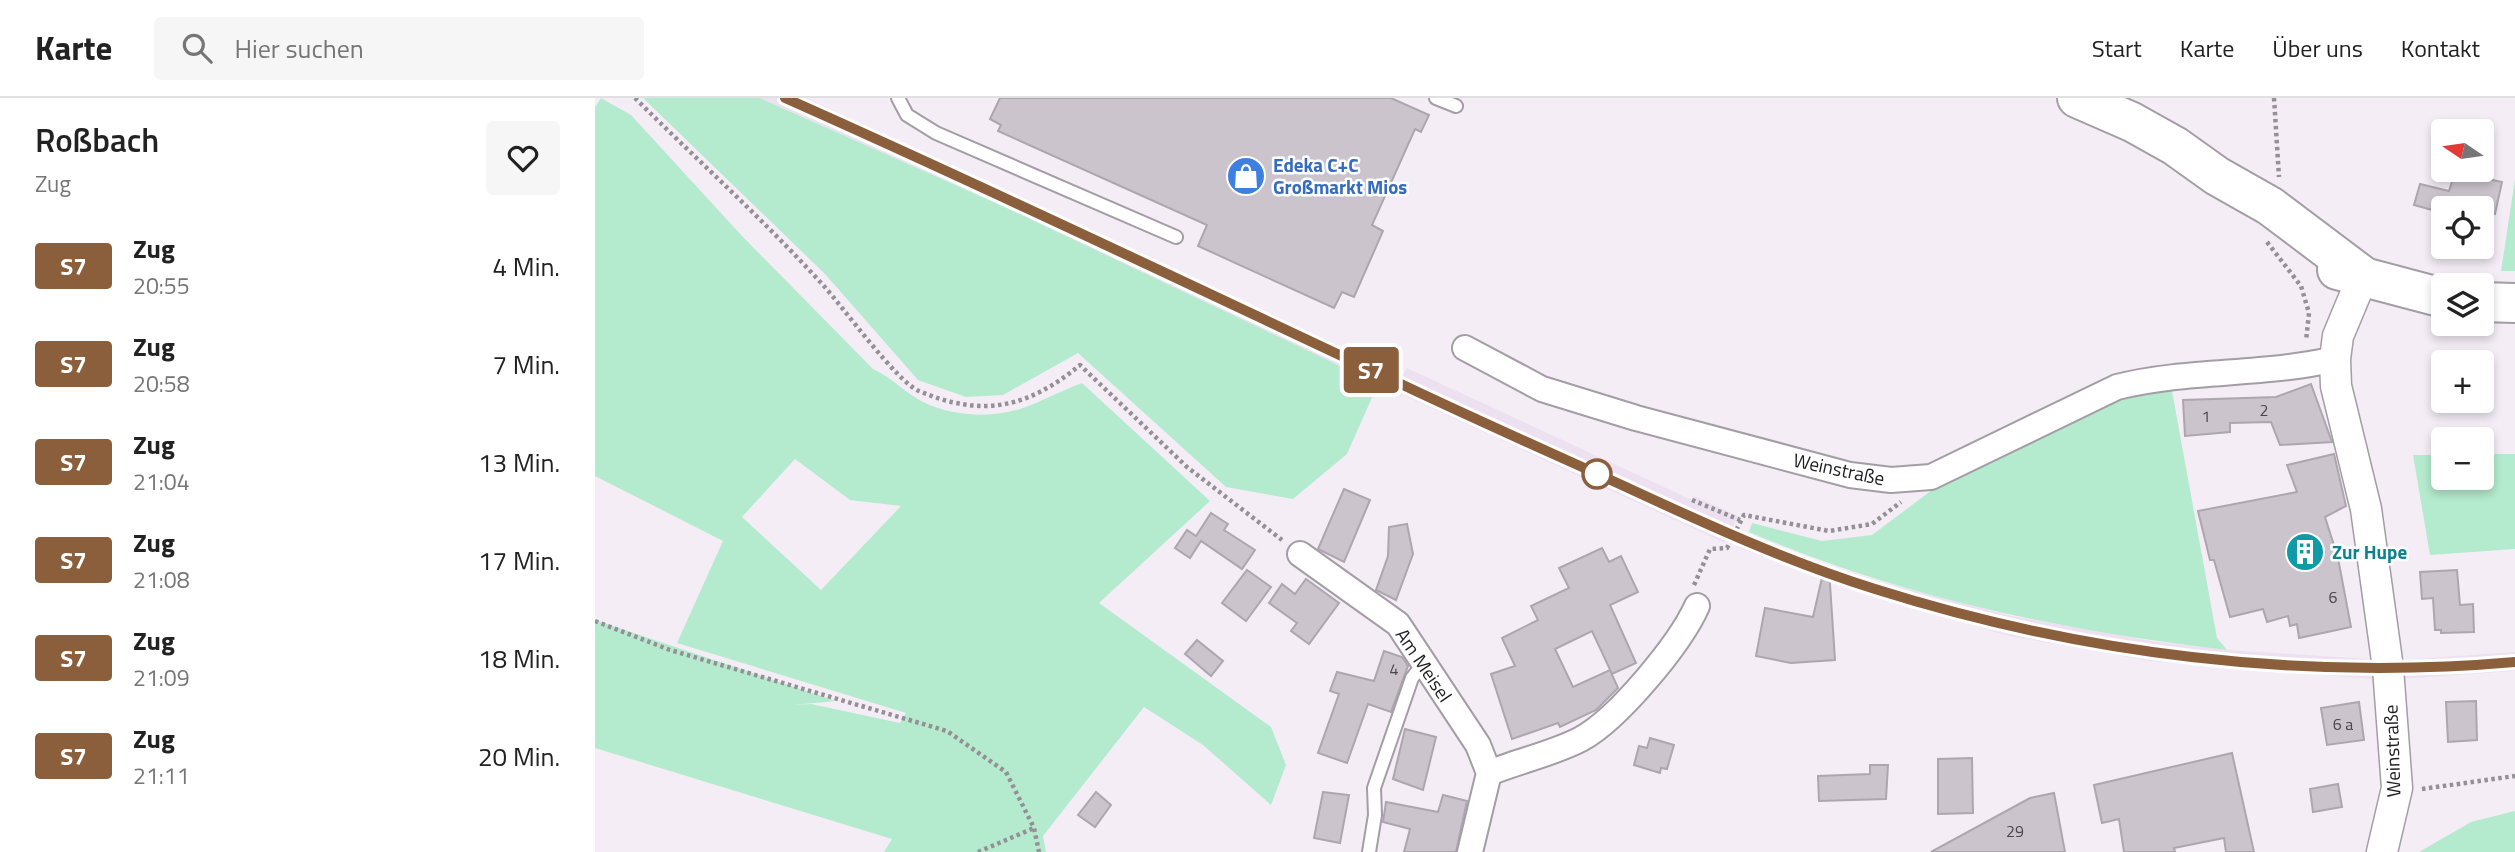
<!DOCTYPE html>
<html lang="de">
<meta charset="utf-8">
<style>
body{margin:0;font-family:"Titillium Web",sans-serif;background:#f6f6f6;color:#222;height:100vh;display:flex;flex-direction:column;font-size:26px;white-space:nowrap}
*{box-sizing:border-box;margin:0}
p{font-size:23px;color:#767676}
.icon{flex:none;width:38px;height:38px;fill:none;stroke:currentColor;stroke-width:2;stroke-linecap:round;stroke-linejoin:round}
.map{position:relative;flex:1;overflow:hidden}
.sheet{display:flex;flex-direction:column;background:#fff;width:595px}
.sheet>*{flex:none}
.badge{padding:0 14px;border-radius:5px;font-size:24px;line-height:46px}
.needle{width:46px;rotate:283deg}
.controls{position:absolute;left:1836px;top:21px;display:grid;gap:14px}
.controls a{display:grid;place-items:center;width:63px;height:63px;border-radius:7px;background:#fff;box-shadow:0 4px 10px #0003;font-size:35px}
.map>.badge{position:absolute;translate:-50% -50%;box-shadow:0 0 0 4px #fff}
.round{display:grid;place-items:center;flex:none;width:74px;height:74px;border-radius:7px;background:#f6f6f6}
.overview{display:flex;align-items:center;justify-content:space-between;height:119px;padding:0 35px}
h1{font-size:33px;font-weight:600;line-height:52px}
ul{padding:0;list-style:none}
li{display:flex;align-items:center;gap:21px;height:98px;padding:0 35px}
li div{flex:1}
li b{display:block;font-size:26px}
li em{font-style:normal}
li .badge{min-width:77px;font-weight:700;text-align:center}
header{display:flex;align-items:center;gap:42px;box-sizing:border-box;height:98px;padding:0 35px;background:#fff;border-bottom:2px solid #e0e0e0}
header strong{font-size:33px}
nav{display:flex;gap:38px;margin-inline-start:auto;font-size:24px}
.search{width:490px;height:63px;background:#f6f6f6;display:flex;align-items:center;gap:18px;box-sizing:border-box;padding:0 24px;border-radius:7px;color:#767676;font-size:26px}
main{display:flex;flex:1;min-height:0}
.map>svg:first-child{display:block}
.built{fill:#ede1f1}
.green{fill:#b4ebce;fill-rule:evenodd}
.building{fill:#cbc4cd;stroke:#aca6af;stroke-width:2}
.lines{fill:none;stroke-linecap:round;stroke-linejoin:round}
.service-casing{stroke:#a49da6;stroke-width:16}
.minor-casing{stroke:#a49da6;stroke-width:28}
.tertiary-casing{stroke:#a49da6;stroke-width:33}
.primary-casing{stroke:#a49da6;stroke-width:42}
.path{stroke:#949096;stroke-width:4.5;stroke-dasharray:3.5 3.5;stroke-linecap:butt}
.service{stroke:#fff;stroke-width:12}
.minor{stroke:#fff;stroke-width:24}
.tertiary{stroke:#fff;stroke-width:30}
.primary{stroke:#fff;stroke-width:38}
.rail{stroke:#676368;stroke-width:5;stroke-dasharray:12 12;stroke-linecap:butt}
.line-casing{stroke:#fff;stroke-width:16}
.line{stroke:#8b5e3c;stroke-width:10}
.stop-dot{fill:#fff;stroke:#8b5e3c;stroke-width:3.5}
.labels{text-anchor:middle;stroke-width:5;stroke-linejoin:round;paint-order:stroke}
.number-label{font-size:16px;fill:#4a474b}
.shop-label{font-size:19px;font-weight:bold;fill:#366cbe;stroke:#fff;text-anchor:start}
.street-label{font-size:19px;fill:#1f1d20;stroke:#fff}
.culture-label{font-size:19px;font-weight:bold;fill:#0d838f;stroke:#fff;text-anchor:start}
</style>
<header>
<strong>Karte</strong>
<div class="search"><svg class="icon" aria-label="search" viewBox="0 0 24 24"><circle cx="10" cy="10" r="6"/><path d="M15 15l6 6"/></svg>Hier suchen</div>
<nav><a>Start</a><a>Karte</a><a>Über uns</a><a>Kontakt</a></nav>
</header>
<main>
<section class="sheet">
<div class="overview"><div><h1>Roßbach</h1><p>Zug</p></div><a class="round"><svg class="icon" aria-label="heart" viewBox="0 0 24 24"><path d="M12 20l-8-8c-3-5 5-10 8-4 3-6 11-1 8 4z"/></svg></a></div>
<ul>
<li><span class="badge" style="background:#8b5e3c;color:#fff">S7</span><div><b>Zug</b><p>20:55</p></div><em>4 Min.</em></li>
<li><span class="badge" style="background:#8b5e3c;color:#fff">S7</span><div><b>Zug</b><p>20:58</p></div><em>7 Min.</em></li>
<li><span class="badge" style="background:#8b5e3c;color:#fff">S7</span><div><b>Zug</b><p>21:04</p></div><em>13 Min.</em></li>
<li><span class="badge" style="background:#8b5e3c;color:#fff">S7</span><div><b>Zug</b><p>21:08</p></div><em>17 Min.</em></li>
<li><span class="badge" style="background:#8b5e3c;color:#fff">S7</span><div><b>Zug</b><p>21:09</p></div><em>18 Min.</em></li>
<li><span class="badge" style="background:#8b5e3c;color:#fff">S7</span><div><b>Zug</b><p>21:11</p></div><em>20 Min.</em></li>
</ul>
</section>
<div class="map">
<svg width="1920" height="754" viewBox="0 0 1920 754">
<rect width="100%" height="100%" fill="#f4edf6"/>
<g class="built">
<polygon points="165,0 212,0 786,268 808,277 812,270 1097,402 1099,398 1143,418 1130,445 612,207 414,111"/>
<polygon points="1147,432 1208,458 1279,482 1417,518 1556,543 1632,552 1776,561 1778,581 1555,563 1414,538 1276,498 1141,449"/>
<polygon points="1920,554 1920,573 1806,581 1804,562"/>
</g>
<g class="green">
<path d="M 6,0 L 36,17 L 147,138 L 278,271 C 298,280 310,295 328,304 C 357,318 396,321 428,310 C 448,303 467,292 487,285 L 615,403 L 504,505 L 676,629 L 691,667 L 676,707 L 608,647 L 549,609 L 448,738 L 451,754 L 289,754 L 297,741 L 0,650 L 0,522 L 241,603 L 198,607 L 216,606 L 305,625 L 311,615 L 82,545 L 128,443 L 0,378 L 0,9 ZM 200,361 L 255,402 L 306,408 L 226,492 L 147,419 Z"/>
<polygon points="48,0 165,0 414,111 783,286 752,356 698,401 631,389 483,255 408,297 371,299 323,282 230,176"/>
<polygon points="1920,81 1920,173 1906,173"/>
<path d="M 1575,282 L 1622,540 L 1632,552 C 1468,533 1306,499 1154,434 L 1157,425 L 1227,443 L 1277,437 L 1337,392 L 1410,352 L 1531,295 Z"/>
<polygon points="1887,356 1920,356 1920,451 1835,457 1818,357 1848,357 1848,380 1886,380"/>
<polygon points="1920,713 1920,754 1824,754 1876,724"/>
</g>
<g class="building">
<polygon points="405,0 796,0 834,17 826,34 820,31 777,127 788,133 759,199 747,194 739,210 603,148 612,127 403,33 406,27 395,21"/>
<polygon points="1860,74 1907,84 1900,116 1886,113 1886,110 1848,110 1848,115 1819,107 1825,86 1854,93"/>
<polygon points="1716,286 1737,344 1685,347 1676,324 1635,325 1635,334 1590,338 1588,302 1681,299"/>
<polygon points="1739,356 1751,408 1730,419 1743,460 1756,529 1704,540 1702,526 1695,528 1693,518 1672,524 1668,511 1635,519 1619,462 1615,462 1603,413 1702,394 1692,367"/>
<polygon points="749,391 775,402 749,464 723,451"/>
<polygon points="616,415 633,426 629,432 660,452 647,471 606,443 595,460 580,450 592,432 601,438"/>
<polygon points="812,426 818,456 801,502 781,492 793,458 794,429"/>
<polygon points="1007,450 1014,464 1026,458 1043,494 1015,507 1041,565 1017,576 997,533 960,551 978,589 1015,572 1023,590 1001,612 965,629 963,625 917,641 896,576 920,568 907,540 943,522 936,508 974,490 964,470"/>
<polygon points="1229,471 1234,471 1240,562 1196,565 1161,558 1170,510 1218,519"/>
<polygon points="652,472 676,489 651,523 627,505"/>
<polygon points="1862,472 1865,507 1878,506 1879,534 1846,535 1846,532 1840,532 1838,500 1827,501 1825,474"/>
<polygon points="711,481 744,505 714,546 696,533 702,525 674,505 687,486 700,496"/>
<polygon points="602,542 628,563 616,578 590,556"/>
<polygon points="789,553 807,559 813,568 796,614 773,606 752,665 723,655 744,596 735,593 742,574 779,583"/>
<polygon points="1881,603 1882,642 1853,644 1851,604"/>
<polygon points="1764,604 1769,642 1732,647 1726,610"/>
<polygon points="810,631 841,639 828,692 798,681"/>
<polygon points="1055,640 1079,647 1072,671 1066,670 1065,675 1039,667 1044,648 1052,650"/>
<polygon points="1637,655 1659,754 1631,754 1629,740 1579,750 1580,754 1529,754 1524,721 1507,725 1499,687"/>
<polygon points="1377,660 1378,715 1343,716 1343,661"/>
<polygon points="1275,667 1293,667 1291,701 1224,703 1223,678 1275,676"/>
<polygon points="1743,686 1747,709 1718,714 1715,691"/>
<polygon points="501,694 516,707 500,729 483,717"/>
<polygon points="728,694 754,697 745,745 719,740"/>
<polygon points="1459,695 1470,754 1336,754 1435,700"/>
<polygon points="848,697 872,703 861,754 809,754 815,731 788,724 791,704 843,714"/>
</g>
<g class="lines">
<defs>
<g id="service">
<polyline points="303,0 312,17 341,35 581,139"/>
<polyline points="841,0 861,8"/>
<polyline points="774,754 780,717 779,690 817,580 829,565"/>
</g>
<g id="minor">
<path d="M 870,250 L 947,291 L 1041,320 L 1255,377 L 1296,382 L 1336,379 L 1522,289 C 1594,271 1668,278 1740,261"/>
<polyline points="705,456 803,526 883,647 894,675 875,754"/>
<path d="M 894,675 C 923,663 960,655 986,641 C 1023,621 1085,546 1102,508"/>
</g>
<polyline id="tertiary" points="1768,178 1743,238 1740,261 1741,288 1771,411 1793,570 1802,690 1787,754"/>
<g id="primary">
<polyline points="1482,0 1537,24 1580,48 1622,78 1675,108 1768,178"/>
<polyline points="1742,172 1848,200"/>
<polyline points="1886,204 1920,205"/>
</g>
</defs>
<use href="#service" class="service-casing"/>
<use href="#minor" class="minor-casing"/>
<use href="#tertiary" class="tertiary-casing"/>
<use href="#primary" class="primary-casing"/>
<g class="path">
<path d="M 40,0 C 102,62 169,122 228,187 C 248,209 302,284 324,293 C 387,320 433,310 485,267 L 592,369 L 687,442"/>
<polyline points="1679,0 1684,79"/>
<polyline points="1672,144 1706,188 1714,215 1711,243"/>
<polyline points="1097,402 1145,422"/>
<polyline points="1099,487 1115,451 1132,450 1149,417 1234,433 1277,426 1306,404"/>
<polyline points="0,523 75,552 352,633 411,674 439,730 444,754"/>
<polyline points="1827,691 1920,678"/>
<polyline points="383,754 439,730"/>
</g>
<use href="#service" class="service"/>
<use href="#minor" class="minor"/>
<use href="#tertiary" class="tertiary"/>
<use href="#primary" class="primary"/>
<path class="rail" d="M 190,0 C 393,91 594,187 795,281 C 874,318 953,353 1031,389 C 1113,427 1194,464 1280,491 C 1485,555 1705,584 1920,564"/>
</g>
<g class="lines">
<defs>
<path id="line" d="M 190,0 C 391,89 589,184 787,277 C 868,316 950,352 1031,389 C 1113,427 1194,464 1280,491 C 1486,556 1705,583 1920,564"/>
</defs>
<use href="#line" class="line-casing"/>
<use href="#line" class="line"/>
</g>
<defs>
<symbol id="shop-disc" viewBox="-11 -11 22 22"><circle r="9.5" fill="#3f7fe0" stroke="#fff"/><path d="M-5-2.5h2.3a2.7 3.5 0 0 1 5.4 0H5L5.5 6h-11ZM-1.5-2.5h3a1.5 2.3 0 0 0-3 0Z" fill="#fff"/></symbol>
<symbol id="building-disc" viewBox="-11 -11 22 22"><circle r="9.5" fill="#0f9aa8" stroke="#fff"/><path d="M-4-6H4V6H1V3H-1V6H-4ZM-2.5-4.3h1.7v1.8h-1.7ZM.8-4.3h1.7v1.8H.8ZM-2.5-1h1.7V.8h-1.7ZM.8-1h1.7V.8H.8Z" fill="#fff"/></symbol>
</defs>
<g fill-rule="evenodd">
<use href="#shop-disc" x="629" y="56" width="44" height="44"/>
<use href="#building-disc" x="1688" y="432" width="44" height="44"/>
</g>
<circle class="stop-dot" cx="1002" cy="376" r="14"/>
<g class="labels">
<g class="number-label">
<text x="1669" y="318">2</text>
<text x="1611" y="324">1</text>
<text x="1738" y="505">6</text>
<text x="799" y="577">4</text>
<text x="1748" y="632">6 a</text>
<text x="1420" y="739">29</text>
</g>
<g class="shop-label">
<text x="678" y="74">Edeka C+C<tspan x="678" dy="22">Großmarkt Mios</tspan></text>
</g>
<g class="street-label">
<text transform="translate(1244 371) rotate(12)" y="7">Weinstraße</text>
<text transform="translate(829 567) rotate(56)" y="7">Am Meisel</text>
<text transform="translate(1797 653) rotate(-92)" y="7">Weinstraße</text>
</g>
<g class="culture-label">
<text x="1737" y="461">Zur Hupe</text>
</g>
</g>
</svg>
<div class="controls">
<a><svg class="needle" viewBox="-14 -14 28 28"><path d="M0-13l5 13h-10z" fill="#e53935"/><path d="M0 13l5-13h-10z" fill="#767676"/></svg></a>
<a><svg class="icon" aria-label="locate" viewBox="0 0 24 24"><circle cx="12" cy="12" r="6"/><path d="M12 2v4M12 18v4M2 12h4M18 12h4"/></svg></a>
<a><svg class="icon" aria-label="layers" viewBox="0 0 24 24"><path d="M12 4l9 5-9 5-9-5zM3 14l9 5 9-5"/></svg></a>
<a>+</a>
<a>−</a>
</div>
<b class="badge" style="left:776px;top:272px;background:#8b5e3c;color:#fff">S7</b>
</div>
</main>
